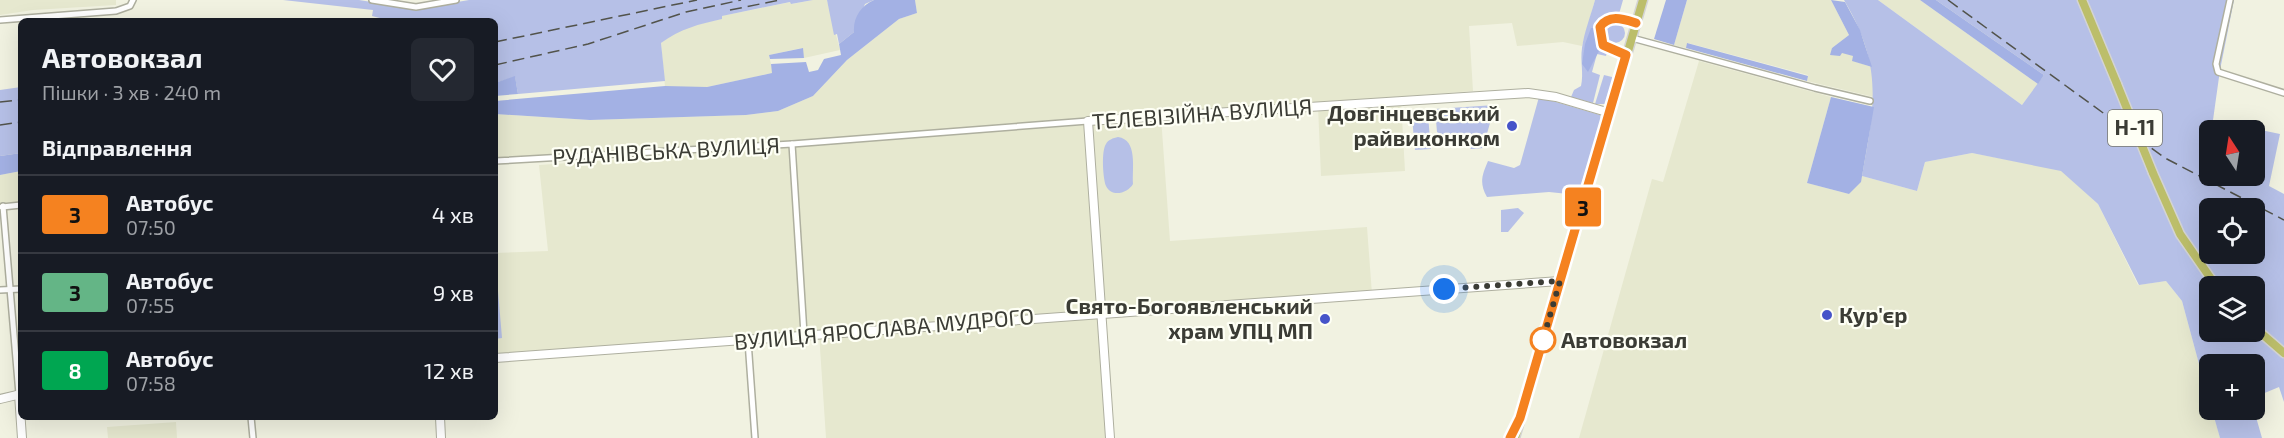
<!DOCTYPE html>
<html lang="uk">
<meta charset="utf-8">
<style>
body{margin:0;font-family:"Exo 2",sans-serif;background:#242831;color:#f1f3f6;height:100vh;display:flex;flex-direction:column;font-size:22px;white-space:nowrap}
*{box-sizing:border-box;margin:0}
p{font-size:20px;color:#9ea1a6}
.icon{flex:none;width:33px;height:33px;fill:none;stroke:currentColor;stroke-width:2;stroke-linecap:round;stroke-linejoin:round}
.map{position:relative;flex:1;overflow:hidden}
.sheet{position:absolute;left:18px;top:18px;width:480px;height:402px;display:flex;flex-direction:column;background:#171b24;border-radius:9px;box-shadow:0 6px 24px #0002}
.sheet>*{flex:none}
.badge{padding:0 12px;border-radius:4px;font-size:21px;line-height:39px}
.needle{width:39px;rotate:348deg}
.tools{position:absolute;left:2199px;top:120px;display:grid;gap:12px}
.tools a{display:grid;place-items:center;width:66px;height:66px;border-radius:9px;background:#171b24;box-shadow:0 6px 24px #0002;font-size:30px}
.you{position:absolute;width:30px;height:30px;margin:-15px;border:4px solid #fff;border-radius:50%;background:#1a73e8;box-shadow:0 0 0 9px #1a73e833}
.map>.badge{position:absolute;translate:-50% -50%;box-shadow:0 0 0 3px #fff}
h2{padding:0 24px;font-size:22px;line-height:54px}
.round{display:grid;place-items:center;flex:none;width:63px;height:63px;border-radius:9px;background:#242831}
.overview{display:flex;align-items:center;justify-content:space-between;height:102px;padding:0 24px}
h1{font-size:28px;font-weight:700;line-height:45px}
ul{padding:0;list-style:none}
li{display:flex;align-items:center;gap:18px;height:78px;padding:0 24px;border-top:2px solid #363941}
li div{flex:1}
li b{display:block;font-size:22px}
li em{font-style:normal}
li .badge{min-width:66px;font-weight:700;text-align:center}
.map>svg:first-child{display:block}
.built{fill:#e6e8cf}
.green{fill:#b6c0e7;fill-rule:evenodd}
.forest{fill:#a3b1e4}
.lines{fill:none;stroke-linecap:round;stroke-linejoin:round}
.street-casing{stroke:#aeaf9f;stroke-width:8}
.secondary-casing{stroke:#aeaf9f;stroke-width:10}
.primary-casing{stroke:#d4d4d3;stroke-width:11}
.street{stroke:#fff;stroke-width:5}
.secondary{stroke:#fff;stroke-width:8}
.primary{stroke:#bcbe6a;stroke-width:8}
.rail{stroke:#52534b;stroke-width:1.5;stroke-dasharray:12 6;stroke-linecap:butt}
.primary-bridge-casing{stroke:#d4d4d3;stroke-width:11;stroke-linecap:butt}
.primary-bridge{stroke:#bcbe6a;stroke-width:8}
.line-casing{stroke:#fff;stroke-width:14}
.line{stroke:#f58220;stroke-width:9}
.walk{stroke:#3b3c35;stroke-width:6;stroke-dasharray:0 10.8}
.poi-dot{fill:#4654c9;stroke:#fefff5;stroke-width:2}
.stop-dot{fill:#fff;stroke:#f58220;stroke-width:3}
.labels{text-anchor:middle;stroke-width:4.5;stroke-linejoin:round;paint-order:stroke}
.shield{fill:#fefff5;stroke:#76766f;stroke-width:1.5}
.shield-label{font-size:21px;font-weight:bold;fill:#3b3c35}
.poi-label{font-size:22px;font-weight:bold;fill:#3b3c35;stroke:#fefff5;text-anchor:end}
.street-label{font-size:22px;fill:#3b3c35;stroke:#fefff5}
.stop-label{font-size:22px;font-weight:bold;fill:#3b3c35;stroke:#fefff5;text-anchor:start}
</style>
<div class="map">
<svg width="2284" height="438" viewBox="0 0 2284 438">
<rect width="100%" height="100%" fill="#f1f2e1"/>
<g class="built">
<polygon points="0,0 116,0 116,5 33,10 0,15"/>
<polygon points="813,0 827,0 840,50 804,58 802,48 769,55 773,73 707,87 665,87 661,43 675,32 694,25 721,19 721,16 791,2 792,4"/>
<polygon points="915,0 1595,0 1582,46 1563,42 1517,46 1512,23 1469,26 1473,91 868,137 495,159 495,114 590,120 746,115 778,111 813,96 847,60 899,19 917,13"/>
<polygon points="1687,0 1831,0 1849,35 1832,48 1853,56 1853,61 1872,67 1874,97 1807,81 1808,75 1688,43 1686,48 1674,45"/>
<polygon points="1878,0 1920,0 2038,84 2022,105"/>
<polygon points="1699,61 1831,97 1807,183 1849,194 1860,182 1862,176 1917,191 1925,162 1972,153 2061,170 2098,204 2138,285 2166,281 2182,301 2209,401 2210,410 2212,410 2220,438 1579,438 1652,179 1663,182"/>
<polygon points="1401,101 1405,171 1321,176 1318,106"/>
<polygon points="1161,117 1170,241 1367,227 1372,294 1101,312 1110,438 826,438 819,333 495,358 495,253 548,251 539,165 688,155 717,150 1088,125"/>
<polygon points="21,171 21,203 0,204 0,175"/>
<polygon points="176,422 177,438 108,438 107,427"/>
</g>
<g class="green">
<path d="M 283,0 L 359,0 L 416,9 L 469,0 L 813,0 L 791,4 L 790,2 L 722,16 L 722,19 C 699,24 680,29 661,43 L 665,81 L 518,94 L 515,77 L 495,83 L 495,21 L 391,21 L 372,16 L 373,10 Z"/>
<polygon points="827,0 874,0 865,4 854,32 839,44 837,34 834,35"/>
<path d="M 1595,0 L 1623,0 L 1619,14 L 1607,16 L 1597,25 L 1597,40 L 1607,52 L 1606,56 L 1597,54 L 1592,72 L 1600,75 L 1593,103 L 1571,97 L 1574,90 L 1581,86 C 1584,73 1580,62 1582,48 C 1584,32 1591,15 1595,0 Z"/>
<path d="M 1844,0 L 1878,0 L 2022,105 L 2044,75 L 1936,0 L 2234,0 L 2220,70 L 2213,120 L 2280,134 L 2269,186 L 2284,194 L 2284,402 L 2279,387 L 2255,397 L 2254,364 L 2210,364 L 2209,401 L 2182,301 L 2166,281 L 2139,285 L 2098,204 L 2061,171 L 1972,153 L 1925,162 L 1917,191 L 1862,176 C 1875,104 1883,66 1844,0 ZM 2210,130 L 2254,130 L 2254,176 L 2210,176 ZM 2210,208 L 2254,208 L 2254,254 L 2210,254 ZM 2210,286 L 2254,286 L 2254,332 L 2210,332 Z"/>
<circle cx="1615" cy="33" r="10"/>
<polygon points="1604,75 1612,77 1613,83 1607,104 1595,104"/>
<polygon points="21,87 21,153 0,156 0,90"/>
<path d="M 1539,97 L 1600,115 L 1601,120 L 1578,195 L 1549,192 L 1487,197 C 1479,183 1482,175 1488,161 L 1514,168 L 1520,165 Z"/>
<polygon points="1495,105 1483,148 1471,149 1459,135 1440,135 1437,132 1435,109"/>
<polygon points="1428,116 1431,149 1415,150 1412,117"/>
<path d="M 1118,137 C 1138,140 1132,168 1133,184 C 1128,193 1112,198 1106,186 C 1103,179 1101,151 1106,144 C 1108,140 1113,138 1118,137 Z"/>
<polygon points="1518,208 1524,213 1508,232 1501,232 1501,210"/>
<polygon points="495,256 502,338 495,339"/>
<polygon points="2212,410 2254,410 2262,438 2220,438"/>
</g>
<g class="forest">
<path d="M 874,0 L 915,0 L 917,13 L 899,19 L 847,60 L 813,96 L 778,111 L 746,115 L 590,120 L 495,114 L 495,101 L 665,86 L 707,87 L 772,73 L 771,64 L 806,62 L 809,72 L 818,70 L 824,59 L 841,55 L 839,44 L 854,32 C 853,17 861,6 874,0 Z"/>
<polygon points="1666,0 1687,0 1674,45 1654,39"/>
<polygon points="1831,0 1845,2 1860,30 1872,67 1852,61 1853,56 1842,53 1840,56 1830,55 1832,48 1849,35"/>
<polygon points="1920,0 1936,0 2044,75 2038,84"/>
<polygon points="1591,28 1594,28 1599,51 1588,72 1582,64 1585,44"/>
<polygon points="1687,43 1808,76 1807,81 1686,48"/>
<polygon points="803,48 804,58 770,59 769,55"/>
<polygon points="515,76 518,94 495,96 495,83"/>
<polygon points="1831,97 1874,107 1861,182 1849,194 1807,183"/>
<polygon points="21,153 21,171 0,175 0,156"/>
</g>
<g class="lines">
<defs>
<g id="street">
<polyline points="372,0 416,7 456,0"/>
<polyline points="2230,0 2216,64 2218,72 2284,93"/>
<polyline points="0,20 116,11 130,6 133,0"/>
<polyline points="1632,38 1815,88 1870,101"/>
<path d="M 1626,55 L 1603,45 L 1600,27 C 1609,14 1623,19 1636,23"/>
<polyline points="792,144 1088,121"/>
<polyline points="495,161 792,144 804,334"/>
<polyline points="3,206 19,394"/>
<polyline points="2,207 21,205"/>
<polyline points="0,290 21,289"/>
<polyline points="748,341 755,438"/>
<polyline points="251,417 253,438"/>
</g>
<g id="secondary">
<polyline points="495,358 1560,281"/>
<polyline points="19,394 22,438"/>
<polyline points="0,399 21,394"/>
<polyline points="440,417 441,438"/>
<polyline points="1110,438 1088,121 1528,93 1556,97 1610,113"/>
</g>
<g id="primary">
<polyline points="2082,0 2117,84"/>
<polyline points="2153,173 2180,234 2216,286"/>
<polyline points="2254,327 2284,353"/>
<polyline points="1515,438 1643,0"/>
</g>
</defs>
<use href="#street" class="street-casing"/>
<use href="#secondary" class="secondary-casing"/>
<use href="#primary" class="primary-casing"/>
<use href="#street" class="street"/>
<use href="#secondary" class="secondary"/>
<use href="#primary" class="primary"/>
<g class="rail">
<polyline points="1948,0 2165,158 2284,220"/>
<polyline points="730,10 780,0"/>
<polyline points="495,42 697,0"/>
<polyline points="495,65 588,44 686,12 741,0"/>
<polyline points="0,102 21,100"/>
<polyline points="0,125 21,122"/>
</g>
<defs>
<polyline id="primary-bridge" points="2117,84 2153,173"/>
</defs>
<use href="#primary-bridge" class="primary-bridge-casing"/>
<use href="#primary-bridge" class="primary-bridge"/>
</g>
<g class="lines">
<defs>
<path id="line" d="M 1510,438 L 1520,418 L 1626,55 L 1603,45 L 1600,27 C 1609,14 1623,19 1636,23"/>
</defs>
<use href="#line" class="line-casing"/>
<use href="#line" class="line"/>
<polyline class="walk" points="1444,289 1560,281 1542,343 1543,340"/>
</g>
<g class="poi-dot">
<circle cx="1512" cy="126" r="6"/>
<circle cx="1827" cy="315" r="6"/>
<circle cx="1325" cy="319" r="6"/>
</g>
<circle class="stop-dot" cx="1543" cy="340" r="12"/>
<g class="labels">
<rect class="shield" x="2108" y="110" width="54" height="36" rx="4.5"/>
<g class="shield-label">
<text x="2135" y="135">Н-11</text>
</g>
<g class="poi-label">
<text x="1500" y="121">Довгінцевський<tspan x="1500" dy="25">райвиконком</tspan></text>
<text x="1313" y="314">Свято-Богоявленський<tspan x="1313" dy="25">храм УПЦ МП</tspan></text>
<text x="1839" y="323" text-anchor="start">Кур'єр</text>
</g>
<g class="street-label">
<text transform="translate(1202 114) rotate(-4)" y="8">ТЕЛЕВІЗІЙНА ВУЛИЦЯ</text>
<text transform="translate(666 151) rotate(-3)" y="8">РУДАНІВСЬКА ВУЛИЦЯ</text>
<text transform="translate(884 329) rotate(-5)" y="8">ВУЛИЦЯ ЯРОСЛАВА МУДРОГО</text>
</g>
<g class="stop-label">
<text x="1561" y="348">Автовокзал</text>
</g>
</g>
</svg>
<div class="tools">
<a><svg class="needle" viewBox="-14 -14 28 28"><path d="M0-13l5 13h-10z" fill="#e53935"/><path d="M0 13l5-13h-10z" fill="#9ea1a6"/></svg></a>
<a><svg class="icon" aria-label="locate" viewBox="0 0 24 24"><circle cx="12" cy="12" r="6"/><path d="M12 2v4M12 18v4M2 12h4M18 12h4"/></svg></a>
<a><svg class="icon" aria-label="layers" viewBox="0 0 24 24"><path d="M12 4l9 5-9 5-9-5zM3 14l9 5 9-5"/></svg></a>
<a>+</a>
</div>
<div class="you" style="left:1444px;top:289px"></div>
<b class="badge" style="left:1583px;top:207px;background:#f58220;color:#111">3</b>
<section class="sheet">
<div class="overview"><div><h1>Автовокзал</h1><p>Пішки · 3 хв · 240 m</p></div><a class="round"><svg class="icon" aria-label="heart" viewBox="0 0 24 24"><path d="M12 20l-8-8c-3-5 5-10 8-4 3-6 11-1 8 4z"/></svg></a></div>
<h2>Відправлення</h2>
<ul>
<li><span class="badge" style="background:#f58220;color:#111">3</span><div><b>Автобус</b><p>07:50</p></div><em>4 хв</em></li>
<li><span class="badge" style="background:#64b586;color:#111">3</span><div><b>Автобус</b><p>07:55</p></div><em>9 хв</em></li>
<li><span class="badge" style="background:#00a651;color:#fff">8</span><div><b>Автобус</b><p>07:58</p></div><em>12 хв</em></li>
</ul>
</section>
</div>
